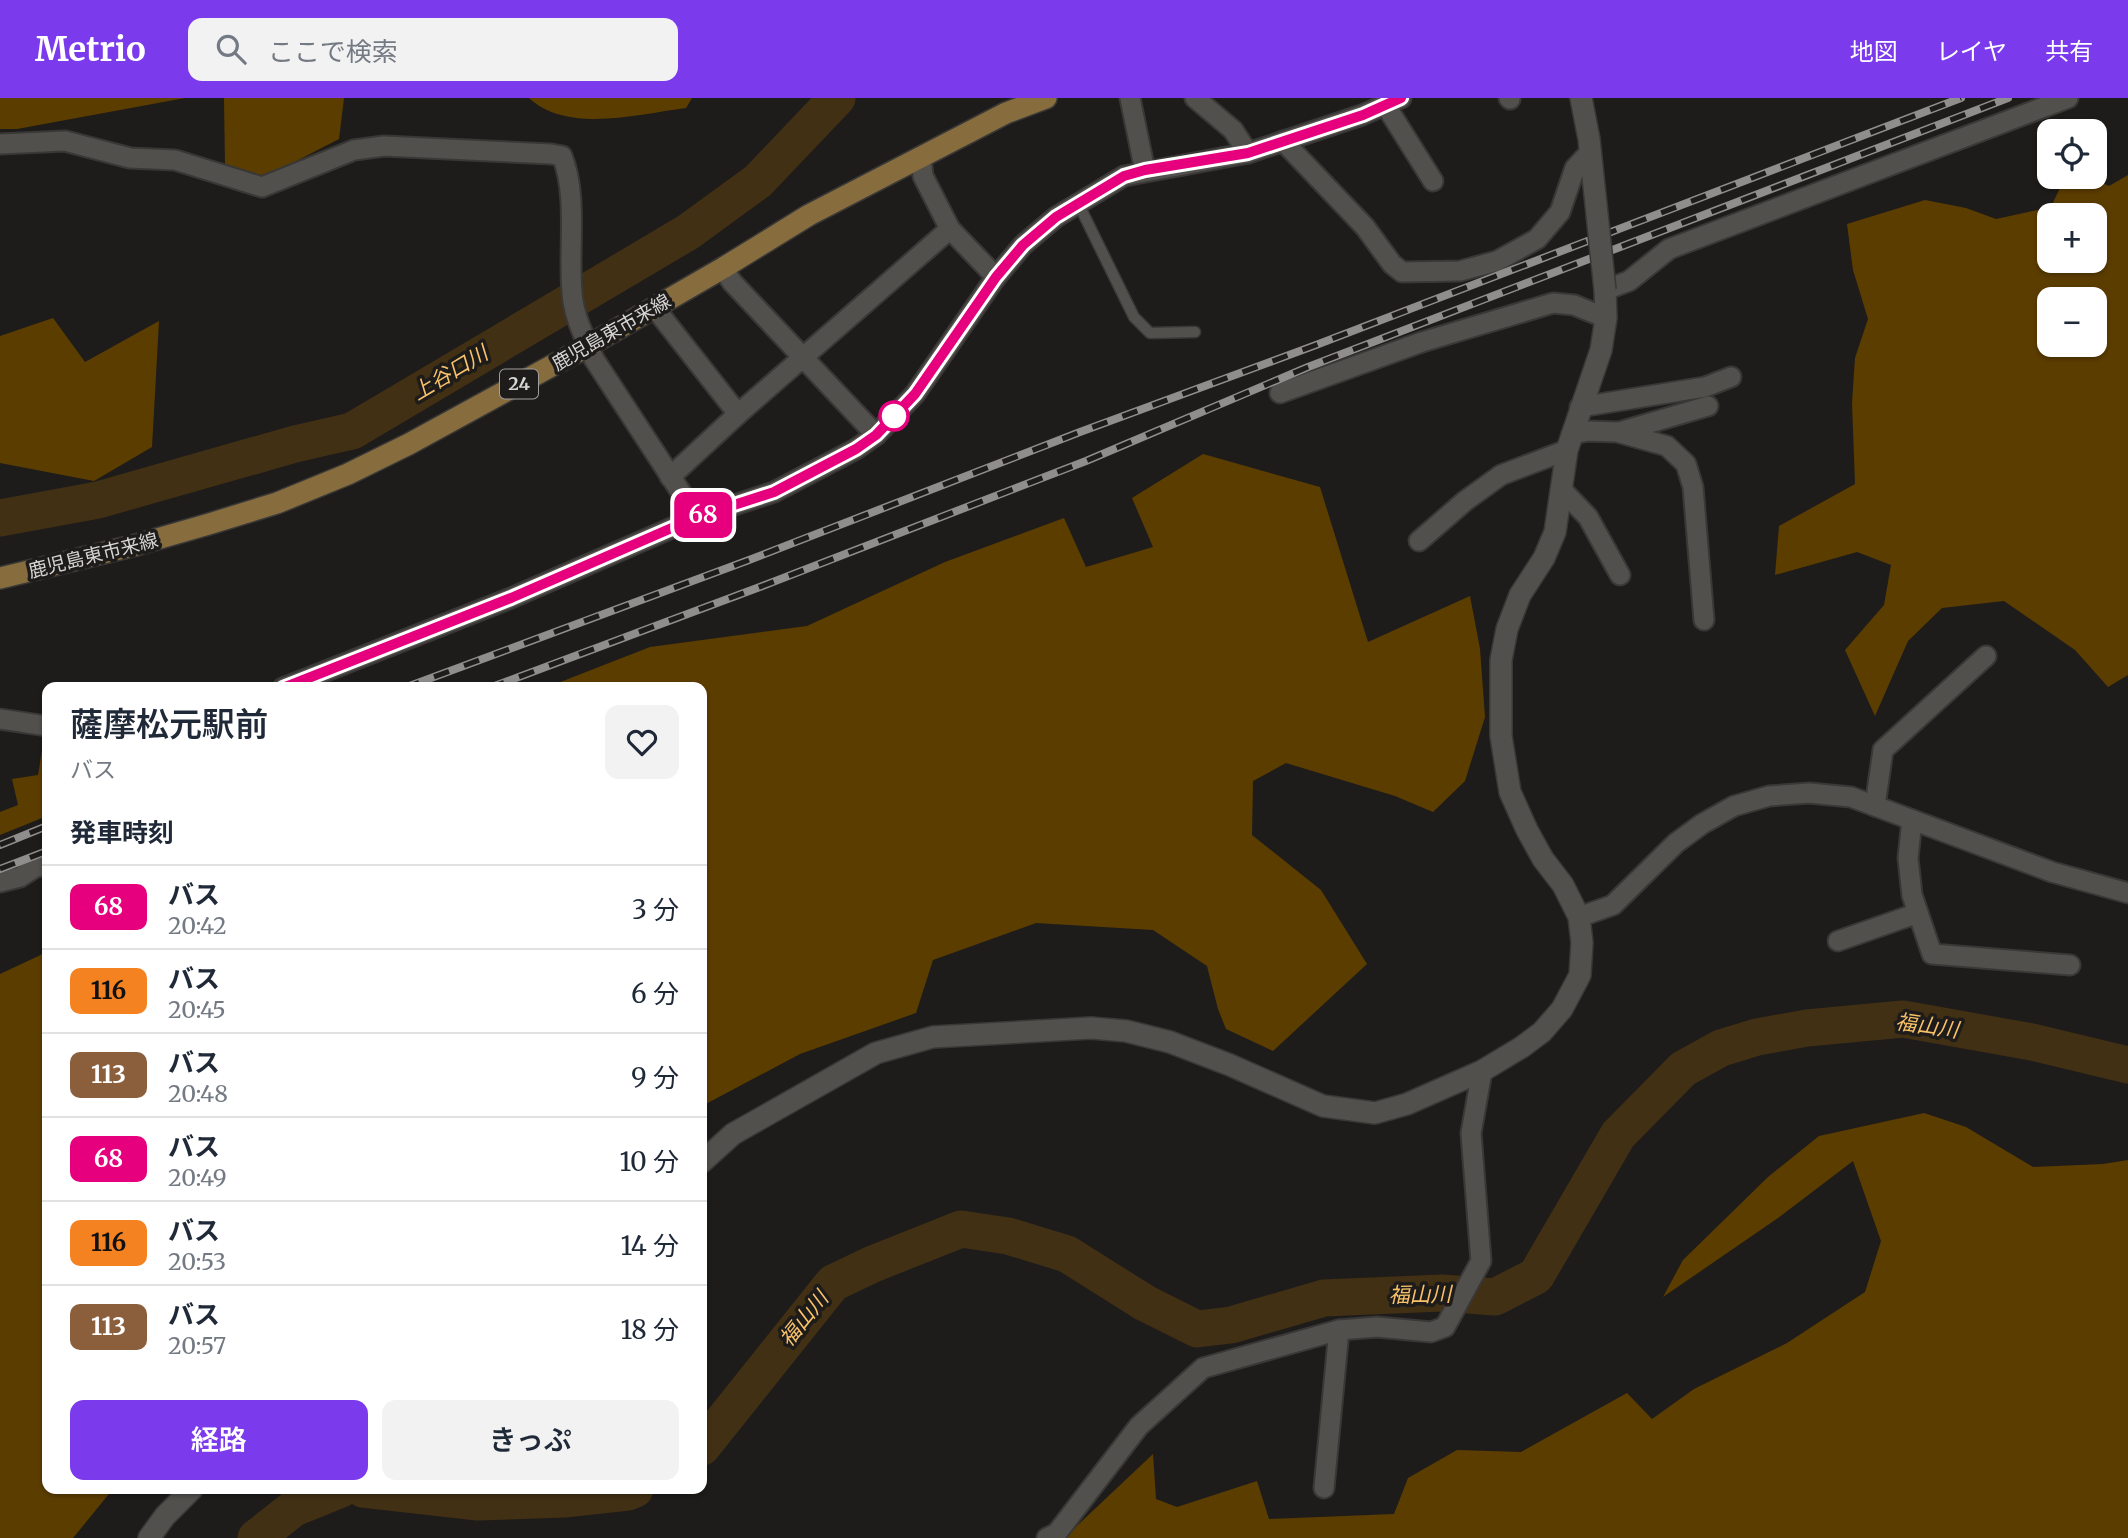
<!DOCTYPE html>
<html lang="ja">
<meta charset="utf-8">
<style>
body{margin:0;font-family:Merriweather,"Noto Sans JP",serif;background:#f2f2f3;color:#1f2937;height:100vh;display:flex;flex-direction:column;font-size:26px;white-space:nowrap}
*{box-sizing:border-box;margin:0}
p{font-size:23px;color:#747a83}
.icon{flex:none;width:38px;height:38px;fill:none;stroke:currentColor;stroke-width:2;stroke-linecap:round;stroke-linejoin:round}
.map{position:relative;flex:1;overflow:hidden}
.sheet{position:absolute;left:42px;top:584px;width:665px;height:812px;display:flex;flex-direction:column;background:#fff;border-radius:14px;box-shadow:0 2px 5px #0004}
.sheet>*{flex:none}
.badge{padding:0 14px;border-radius:10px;font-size:24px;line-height:46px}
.buttons{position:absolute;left:2037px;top:21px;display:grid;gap:14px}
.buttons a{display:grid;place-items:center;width:70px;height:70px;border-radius:14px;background:#fff;box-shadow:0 2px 5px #0004;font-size:35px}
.map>.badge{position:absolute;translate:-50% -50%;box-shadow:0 0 0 4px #fff}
h2{padding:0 28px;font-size:26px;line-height:63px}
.round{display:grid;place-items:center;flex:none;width:74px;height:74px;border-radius:14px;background:#f2f2f3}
.summary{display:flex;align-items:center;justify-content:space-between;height:119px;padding:0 28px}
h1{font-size:33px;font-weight:600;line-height:52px}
.primary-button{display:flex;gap:14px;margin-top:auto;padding:14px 28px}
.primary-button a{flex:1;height:80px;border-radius:14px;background:#7c3aed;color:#fff;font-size:28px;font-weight:600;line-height:80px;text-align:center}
.primary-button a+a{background:#f2f2f3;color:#1f2937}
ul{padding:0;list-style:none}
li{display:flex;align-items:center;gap:21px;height:84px;padding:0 28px;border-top:2px solid #e0e1e3}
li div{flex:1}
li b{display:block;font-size:26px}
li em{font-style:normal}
li .badge{min-width:77px;font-weight:700;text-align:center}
header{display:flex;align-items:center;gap:42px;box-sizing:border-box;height:98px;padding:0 35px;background:#7c3aed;color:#fff}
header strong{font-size:33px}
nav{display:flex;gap:38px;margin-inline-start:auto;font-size:24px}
.search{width:490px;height:63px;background:#f2f2f3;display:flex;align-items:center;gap:18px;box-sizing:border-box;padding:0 24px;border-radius:14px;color:#747a83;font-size:26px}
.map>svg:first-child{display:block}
.green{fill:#5c3d00;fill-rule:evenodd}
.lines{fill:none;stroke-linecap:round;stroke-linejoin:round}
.river{stroke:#423014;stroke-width:37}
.service-casing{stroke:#393836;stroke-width:13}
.minor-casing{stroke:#393836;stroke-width:23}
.tertiary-casing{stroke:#393836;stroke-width:24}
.primary-casing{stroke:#393836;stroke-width:24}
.service{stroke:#52504d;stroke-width:10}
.minor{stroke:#52504d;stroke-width:19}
.tertiary{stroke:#52504d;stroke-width:21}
.primary{stroke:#876c3e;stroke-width:21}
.rail-casing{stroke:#908e8c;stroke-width:8}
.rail{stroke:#1e1c1a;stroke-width:5;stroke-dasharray:16;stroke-linecap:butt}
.tertiary-bridge-casing{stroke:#393836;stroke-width:24;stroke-linecap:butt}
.tertiary-bridge{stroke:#52504d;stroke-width:21}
.line-casing{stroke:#fff;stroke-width:16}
.line{stroke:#e6007e;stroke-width:10}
.stop-dot{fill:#fff;stroke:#e6007e;stroke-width:3.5}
.labels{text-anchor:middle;stroke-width:7;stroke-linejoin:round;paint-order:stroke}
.shield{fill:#1e1c1a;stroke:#9f9e9c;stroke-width:2}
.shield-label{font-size:18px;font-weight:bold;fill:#d6d5d3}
.street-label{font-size:19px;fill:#d6d5d3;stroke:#1e1c1a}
.water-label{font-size:21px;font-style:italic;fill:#f9c26a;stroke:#1e1c1a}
</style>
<header>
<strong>Metrio</strong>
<div class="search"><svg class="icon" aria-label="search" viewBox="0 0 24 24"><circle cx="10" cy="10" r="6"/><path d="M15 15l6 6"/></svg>ここで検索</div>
<nav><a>地図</a><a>レイヤ</a><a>共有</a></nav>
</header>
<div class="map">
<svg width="2128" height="1440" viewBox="0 0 2128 1440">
<rect width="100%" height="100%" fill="#1e1c1a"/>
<g class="green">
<polygon points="0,0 185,0 17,31 0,31"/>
<polygon points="224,0 344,0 339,41 246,89 225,67"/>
<path d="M 529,0 L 692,0 L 686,10 C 638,16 568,36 529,0 Z"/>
<path d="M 2128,77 L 2128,577 L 2108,589 L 2075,552 L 2004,503 L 1942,510 L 1908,543 L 1875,618 L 1845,552 L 1884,507 L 1891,467 L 1857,454 L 1775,477 L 1779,428 L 1855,386 L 1852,305 L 1855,260 L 1868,221 L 1853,172 L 1847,126 L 1925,102 L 1966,110 L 1996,121 L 2051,109 L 2065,79 L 2089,79 L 2109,88 ZM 2049,117 L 2095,117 L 2095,163 L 2049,163 ZM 2095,201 L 2095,247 L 2049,247 L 2049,201 Z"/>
<polygon points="53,220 85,264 159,223 152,349 94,383 0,365 0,238"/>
<polygon points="1203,356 1320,389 1368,544 1470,498 1480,551 1485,619 1465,683 1433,714 1395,698 1286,665 1253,683 1252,737 1321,792 1367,866 1273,953 1226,931 1218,911 1207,868 1153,832 1036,825 933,862 916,915 800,956 702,1008 702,590 545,590 650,549 807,528 945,464 1064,420 1086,469 1153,449 1132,400"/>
<polygon points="43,646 47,646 47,718 0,737 0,714 18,707 12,681 38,677"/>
<polygon points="47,854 47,1391 113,1391 73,1440 0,1440 0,876"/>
<polygon points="1924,1015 1966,1029 2033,1069 2103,1066 2128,1062 2128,1440 1064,1440 1153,1356 1156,1401 1177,1409 1257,1383 1269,1421 1394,1416 1408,1380 1457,1352 1521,1354 1627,1295 1652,1321 1694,1291 1787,1245 1865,1194 1881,1143 1853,1063 1778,1120 1663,1199 1683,1162 1768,1079 1819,1038"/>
</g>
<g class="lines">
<g class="river">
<polyline points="0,420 98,402 295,346 352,333 688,134 758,83 837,0"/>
<polyline points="702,1349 833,1185 873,1166 961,1131 1008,1138 1067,1156 1145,1205 1197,1231 1231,1227 1324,1200 1442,1195 1495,1199 1536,1178 1618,1037 1683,971 1721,950 1757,939 1807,930 1903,921 2032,944 2128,967"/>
<polyline points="363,1391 478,1404 564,1401 628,1394 635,1391"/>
<polyline points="256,1440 294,1410 341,1391"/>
</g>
<defs>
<polyline id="service" points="1078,105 1134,219 1150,235 1195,234"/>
<g id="minor">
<polyline points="1130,0 1145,73"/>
<polyline points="1195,0 1233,32 1248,55"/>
<polyline points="1509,0 1510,1"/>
<polyline points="1386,8 1433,83"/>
<polyline points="1283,43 1365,129 1392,166 1402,174 1460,173 1497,163 1537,141 1560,114 1575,70 1590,54"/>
<path d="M 0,46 L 65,43 L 130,60 L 175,62 L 262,89 L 354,52 L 384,48 L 551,56 L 562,58 C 578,97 568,152 572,194 C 573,217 585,240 594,261 L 697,419"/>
<polyline points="921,60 923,78 950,131 996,179"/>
<polyline points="723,170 732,184 876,337"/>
<polyline points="1605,192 1629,183 1669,151 2068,0"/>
<polyline points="654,209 738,316"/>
<polyline points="1280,295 1422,244 1553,205 1574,207 1606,220"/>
<polyline points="1580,309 1705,289 1731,279"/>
<polyline points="1619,334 1708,308"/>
<polyline points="1572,336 1588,333 1617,334 1667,348 1686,366 1693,389 1704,522"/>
<polyline points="670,379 738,316 950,131"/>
<polyline points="1563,393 1588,419 1620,477"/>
<polyline points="1419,443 1465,403 1501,377 1567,352"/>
<polyline points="283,590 511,500 697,419 774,394 856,351 876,337 915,296 996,179 1023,147 1056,119 1124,78 1248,55 1362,17 1401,0"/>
<polyline points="0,621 47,628"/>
<polyline points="1875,708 1883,652 1986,558"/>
<polyline points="1912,722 1908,760 1912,797 1932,856 2070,867"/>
<polyline points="0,784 20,779 34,770 47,766"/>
<polyline points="1579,819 1613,807 1676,745 1702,726 1734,708 1769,698 1809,695 1851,699 2052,774 2128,795"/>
<polyline points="1838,843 1918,815"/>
<polyline points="1324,1390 1339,1232"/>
<polyline points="1047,1440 1057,1435 1139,1328 1203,1270 1339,1232 1377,1229 1431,1234 1445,1229 1481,1163 1471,1035 1482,973"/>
</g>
<g id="tertiary">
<polyline points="1581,0 1589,41 1597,116"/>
<polyline points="702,1064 733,1036 876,955 933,939 1091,930 1126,933 1170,944 1230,967 1323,1008 1375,1015 1407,1006 1482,973 1522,949 1542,934 1562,911 1580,877 1582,845 1579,819 1563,787 1543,761 1527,732 1510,694 1501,638 1501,562 1507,531 1520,497 1544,460 1555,434 1567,352 1601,252 1606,220 1605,192"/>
<polyline points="149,1440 165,1418 192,1391"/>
</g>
<polyline id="primary" points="0,480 136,447 209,426 277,405 348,376 409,346 588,248 723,170 809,117 1006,15 1046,0"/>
</defs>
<use href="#service" class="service-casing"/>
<use href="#minor" class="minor-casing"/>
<use href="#tertiary" class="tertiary-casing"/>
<use href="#primary" class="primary-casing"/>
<use href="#service" class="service"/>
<use href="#minor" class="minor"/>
<use href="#tertiary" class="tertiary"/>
<use href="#primary" class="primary"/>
<defs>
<g id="rail">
<polyline points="404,590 749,462 1080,334 1316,247 1961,0"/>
<polyline points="489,590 765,487 1086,363 1308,269 2008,0"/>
<polyline points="0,747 47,728"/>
<polyline points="0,771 47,753"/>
</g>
</defs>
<use href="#rail" class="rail-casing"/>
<use href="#rail" class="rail"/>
<defs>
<polyline id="tertiary-bridge" points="1597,116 1605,192"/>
</defs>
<use href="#tertiary-bridge" class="tertiary-bridge-casing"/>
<use href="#tertiary-bridge" class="tertiary-bridge"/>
</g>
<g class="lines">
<defs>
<polyline id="line" points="283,590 511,500 697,419 774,394 856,351 876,337 915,296 996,179 1023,147 1056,119 1124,78 1145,72 1248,55 1363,17 1401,0"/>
</defs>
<use href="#line" class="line-casing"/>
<use href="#line" class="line"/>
</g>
<circle class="stop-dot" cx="894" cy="318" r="14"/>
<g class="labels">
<rect class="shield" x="500" y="271.5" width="38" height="29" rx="5"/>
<g class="shield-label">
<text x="519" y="292">24</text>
</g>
<g class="street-label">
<text transform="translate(611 234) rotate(-30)" y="7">鹿児島東市来線</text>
<text transform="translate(93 457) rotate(-14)" y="7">鹿児島東市来線</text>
</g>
<g class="water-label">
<text transform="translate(450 275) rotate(-31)" y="7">上谷口川</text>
<text transform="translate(1927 928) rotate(8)" y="7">福山川</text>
<text transform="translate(1420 1197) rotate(-1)" y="7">福山川</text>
<text transform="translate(804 1221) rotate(-51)" y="7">福山川</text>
</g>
</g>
</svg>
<div class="buttons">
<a><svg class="icon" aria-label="locate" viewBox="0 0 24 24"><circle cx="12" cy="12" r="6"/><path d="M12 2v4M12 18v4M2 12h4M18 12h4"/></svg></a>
<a>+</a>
<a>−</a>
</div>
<b class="badge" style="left:703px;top:417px;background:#e6007e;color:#fff">68</b>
<section class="sheet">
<div class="summary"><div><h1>薩摩松元駅前</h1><p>バス</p></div><a class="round"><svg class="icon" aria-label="heart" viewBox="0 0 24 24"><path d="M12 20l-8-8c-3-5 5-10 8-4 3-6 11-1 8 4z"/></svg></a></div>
<h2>発車時刻</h2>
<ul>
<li><span class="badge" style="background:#e6007e;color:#fff">68</span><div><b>バス</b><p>20:42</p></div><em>3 分</em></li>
<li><span class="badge" style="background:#f58220;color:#111">116</span><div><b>バス</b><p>20:45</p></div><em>6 分</em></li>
<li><span class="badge" style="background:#8b5e3c;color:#fff">113</span><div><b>バス</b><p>20:48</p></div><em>9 分</em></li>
<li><span class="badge" style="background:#e6007e;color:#fff">68</span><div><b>バス</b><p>20:49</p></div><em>10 分</em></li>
<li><span class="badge" style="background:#f58220;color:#111">116</span><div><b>バス</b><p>20:53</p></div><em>14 分</em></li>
<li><span class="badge" style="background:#8b5e3c;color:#fff">113</span><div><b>バス</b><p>20:57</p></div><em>18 分</em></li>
</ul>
<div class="primary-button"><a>経路</a><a>きっぷ</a></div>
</section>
</div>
